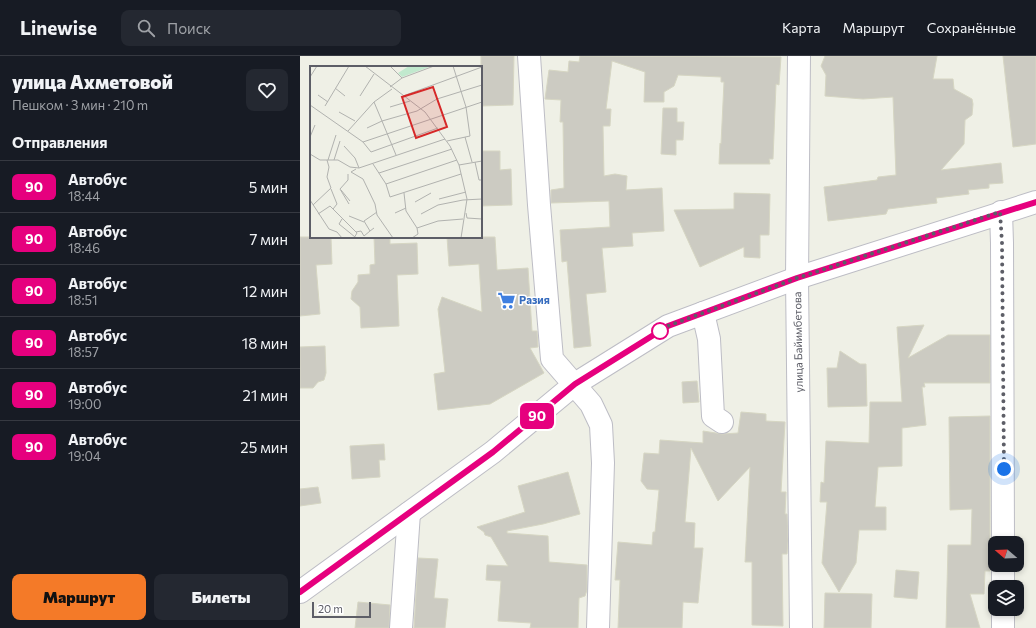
<!DOCTYPE html>
<html lang="ru">
<meta charset="utf-8">
<style>
body{margin:0;font-family:Commissioner,sans-serif;background:#242831;color:#f1f3f6;height:100vh;display:flex;flex-direction:column;font-size:15px;white-space:nowrap}
*{box-sizing:border-box;margin:0}
p{font-size:13px;color:#9ea1a6}
.icon{flex:none;width:22px;height:22px;fill:none;stroke:currentColor;stroke-width:2;stroke-linecap:round;stroke-linejoin:round}
.map{position:relative;flex:1;overflow:hidden}
.side{display:flex;flex-direction:column;background:#171b24;width:300px}
.side>*{flex:none}
.badge{padding:0 8px;border-radius:6px;font-size:14px;line-height:26px}
.needle{width:26px;rotate:289deg}
.buttons{position:absolute;left:688px;top:480px;display:grid;gap:8px}
.buttons a{display:grid;place-items:center;width:36px;height:36px;border-radius:8px;background:#171b24;box-shadow:0 2px 6px #0003;font-size:20px}
.scale{position:absolute;left:12px;bottom:10px;width:59px;box-sizing:border-box;padding-left:4px;border:2px solid #5d5e67;border-top:0;font-size:11px;line-height:14px;white-space:nowrap;color:#5d5e67;-webkit-text-stroke:3px #fff;paint-order:stroke}
.you{position:absolute;width:20px;height:20px;margin:-10px;border:3px solid #fff;border-radius:50%;background:#1a73e8;box-shadow:0 0 0 6px #1a73e833}
.map>.badge{position:absolute;translate:-50% -50%;box-shadow:0 0 0 2px #fff}
h2{padding:0 12px;font-size:15px;line-height:36px}
.round{display:grid;place-items:center;flex:none;width:42px;height:42px;border-radius:8px;background:#242831}
.head{display:flex;align-items:center;justify-content:space-between;height:68px;padding:0 12px}
h1{font-size:19px;font-weight:800;line-height:30px}
.button{display:flex;gap:8px;margin-top:auto;padding:8px 12px}
.button a{flex:1;height:46px;border-radius:8px;background:#f47a28;color:#111;font-size:16px;font-weight:800;line-height:46px;text-align:center}
.button a+a{background:#242831;color:#f1f3f6}
ul{padding:0;list-style:none}
li{display:flex;align-items:center;gap:12px;height:52px;padding:0 12px;border-top:1px solid #363941}
li div{flex:1}
li b{display:block;font-size:15px}
li em{font-style:normal}
li .badge{min-width:44px;font-weight:700;text-align:center}
header{display:flex;align-items:center;gap:24px;box-sizing:border-box;height:56px;padding:0 20px;background:#171b24;border-bottom:1px solid #363941}
header strong{font-size:19px}
nav{display:flex;gap:22px;margin-inline-start:auto;font-size:14px}
.search{width:280px;height:36px;background:#242831;display:flex;align-items:center;gap:10px;box-sizing:border-box;padding:0 14px;border-radius:8px;color:#9ea1a6;font-size:15px}
main{display:flex;flex:1;min-height:0}
.map>svg:first-child{display:block}
.building{fill:#cccbc2;stroke:#d6d6c3}
.lines{fill:none;stroke-linecap:round;stroke-linejoin:round}
.minor-casing{stroke:#bdbdc5;stroke-width:24}
.tertiary-casing{stroke:#bdbdc5;stroke-width:24}
.minor{stroke:#fff;stroke-width:22}
.tertiary{stroke:#fff;stroke-width:22}
.line-casing{stroke:#fff;stroke-width:9}
.line{stroke:#e6007e;stroke-width:6}
.walk{stroke:#5d5e67;stroke-width:4;stroke-dasharray:0 7.2}
.stop-dot{fill:#fff;stroke:#e6007e;stroke-width:2}
.labels{text-anchor:middle;stroke-width:3;stroke-linejoin:round;paint-order:stroke}
.shop-label{font-size:11px;font-weight:bold;fill:#366cbe;stroke:#fff;text-anchor:start}
.street-label{font-size:11px;fill:#5d5e67;stroke:#fff}
.inset-road{fill:none;stroke:#b1b2af;stroke-width:1}
.view{fill:#d62828;fill-opacity:0.15;stroke:#d62828;stroke-width:2}
.inset-edge{fill:none;stroke:#5d5e67;stroke-width:2}
</style>
<header>
<strong>Linewise</strong>
<div class="search"><svg class="icon" aria-label="search" viewBox="0 0 24 24"><circle cx="10" cy="10" r="6"/><path d="M15 15l6 6"/></svg>Поиск</div>
<nav><a>Карта</a><a>Маршрут</a><a>Сохранённые</a></nav>
</header>
<main>
<section class="side">
<div class="head"><div><h1>улица Ахметовой</h1><p>Пешком · 3 мин · 210 m</p></div><a class="round"><svg class="icon" aria-label="heart" viewBox="0 0 24 24"><path d="M12 20l-8-8c-3-5 5-10 8-4 3-6 11-1 8 4z"/></svg></a></div>
<h2>Отправления</h2>
<ul>
<li><span class="badge" style="background:#e6007e;color:#fff">90</span><div><b>Автобус</b><p>18:44</p></div><em>5 мин</em></li>
<li><span class="badge" style="background:#e6007e;color:#fff">90</span><div><b>Автобус</b><p>18:46</p></div><em>7 мин</em></li>
<li><span class="badge" style="background:#e6007e;color:#fff">90</span><div><b>Автобус</b><p>18:51</p></div><em>12 мин</em></li>
<li><span class="badge" style="background:#e6007e;color:#fff">90</span><div><b>Автобус</b><p>18:57</p></div><em>18 мин</em></li>
<li><span class="badge" style="background:#e6007e;color:#fff">90</span><div><b>Автобус</b><p>19:00</p></div><em>21 мин</em></li>
<li><span class="badge" style="background:#e6007e;color:#fff">90</span><div><b>Автобус</b><p>19:04</p></div><em>25 мин</em></li>
</ul>
<div class="button"><a>Маршрут</a><a>Билеты</a></div>
</section>
<div class="map">
<svg width="736" height="572" viewBox="0 0 736 572">
<rect width="100%" height="100%" fill="#eff0e6"/>
<g class="building">
<polygon points="181,0 214,0 213,49 181,50"/>
<polygon points="280,0 481,1 479,29 476,28 473,103 469,103 470,108 419,108 420,87 421,88 424,26 421,26 421,21 378,19 374,30 364,36 364,46 344,46 345,16 312,5 306,53 311,53 310,70 303,70 304,120 315,118 327,120 326,134 362,132 364,175 332,177 333,190 302,192 306,236 286,238 291,290 274,292 267,205 262,206 260,174 310,171 309,145 251,147 251,134 264,132 263,66 260,66 261,44 245,43 249,14 268,16 269,5 279,6"/>
<polygon points="525,0 637,0 633,23 653,23 654,33 672,43 673,48 672,59 665,64 664,88 641,114 701,107 703,127 689,128 689,132 668,134 669,138 636,142 637,147 588,153 586,158 528,165 524,131 577,124 578,121 596,119 593,41 563,43 525,40 526,19 521,10"/>
<polygon points="703,0 736,0 736,88 713,91"/>
<polygon points="363,52 377,52 377,66 384,66 383,84 376,84 376,99 361,98"/>
<polygon points="181,95 200,95 200,114 211,113 212,149 181,150"/>
<polygon points="434,137 470,138 469,179 460,179 460,202 444,201 444,191 400,211 374,154 434,153"/>
<polygon points="0,181 31,181 32,208 16,209 20,258 0,260"/>
<polygon points="74,181 90,181 90,188 117,187 118,218 97,219 99,270 61,272 60,251 51,243 52,235 58,226 58,219 70,218 70,209 75,208"/>
<polygon points="147,181 195,181 197,214 228,212 232,275 237,275 238,291 230,292 244,317 190,348 138,354 134,318 145,316 138,253 142,241 182,256 179,208 149,210"/>
<polygon points="624,269 608,302 648,279 690,279 690,327 624,327 625,331 622,331 626,369 602,372 602,410 578,411 575,451 586,451 586,474 559,474 556,507 539,536 522,507 527,446 520,446 521,426 524,427 526,385 569,387 570,346 602,346 597,271"/>
<polygon points="25,290 26,317 24,324 18,326 13,332 0,332 0,291"/>
<polygon points="540,295 560,308 566,308 567,350 528,351 527,312 537,312"/>
<polygon points="397,325 399,346 383,347 382,326"/>
<polygon points="441,356 466,358 466,365 485,366 481,436 486,436 485,458 487,458 488,485 487,498 482,498 483,570 452,569 452,506 445,506 450,411 418,445 391,392 385,466 395,467 394,492 403,492 398,547 383,546 382,572 318,572 320,524 315,524 318,486 352,489 353,476 355,476 359,434 347,433 341,425 344,397 359,398 360,384 403,387 403,375 422,378 438,377"/>
<polygon points="690,360 690,487 695,500 692,503 690,515 685,515 684,538 670,538 680,572 646,572 648,489 671,489 672,453 650,454 649,361"/>
<polygon points="84,388 85,404 79,404 80,421 52,423 50,390"/>
<polygon points="268,416 280,458 243,468 207,475 207,477 248,480 249,506 287,509 287,534 285,540 279,542 278,572 230,572 231,567 198,565 201,525 186,524 187,509 208,510 191,481 185,479 184,476 177,471 225,456 218,430"/>
<polygon points="18,431 21,447 0,450 0,433"/>
<polygon points="118,502 138,503 134,542 148,543 145,572 114,572"/>
<polygon points="596,514 619,516 617,543 594,541"/>
<polygon points="525,537 572,538 571,572 524,572"/>
<polygon points="58,546 90,549 89,572 55,572"/>
</g>
<g class="lines">
<defs>
<g id="minor">
<polyline points="229,0 239,149 252,303 291,348 301,369 303,407 298,572"/>
<polyline points="499,0 497,222 501,572"/>
<polyline points="701,156 702,187 703,487"/>
<polyline points="403,257 409,283 413,360 422,366"/>
<polyline points="703,531 703,509"/>
<polyline points="101,572 109,457"/>
<polyline points="703,572 703,553"/>
</g>
<polyline id="tertiary" points="0,536 193,396 275,328 368,270 497,222 736,146"/>
</defs>
<use href="#minor" class="minor-casing"/>
<use href="#tertiary" class="tertiary-casing"/>
<use href="#minor" class="minor"/>
<use href="#tertiary" class="tertiary"/>
</g>
<g class="lines">
<defs>
<polyline id="line" points="0,536 193,396 275,328 368,270 497,222 736,146"/>
</defs>
<use href="#line" class="line-casing"/>
<use href="#line" class="line"/>
<polyline class="walk" points="360,275 355,278 368,270 497,222 700,156 702,187 704,413"/>
</g>
<defs>
<symbol id="supermarket-bare" viewBox="-9 -9 18 18"><path d="M-6-5.5h2.5l.6 2H6L4.5 2H-2.5L-4.4-4H-6ZM-1.5 3.2a1.3 1.3 0 1 0 .1 0ZM3 3.2a1.3 1.3 0 1 0 .1 0Z" fill="#3f7fe0" stroke="#fff" stroke-width="2.5" paint-order="stroke"/></symbol>
</defs>
<g fill-rule="evenodd">
<use href="#supermarket-bare" x="194" y="232" width="25" height="25"/>
</g>
<circle class="stop-dot" cx="360" cy="275" r="8"/>
<g class="labels">
<g class="shop-label">
<text x="219" y="248">Разия</text>
</g>
<g class="street-label">
<text transform="translate(498 286) rotate(-91)" y="4">улица Байимбетова</text>
</g>
</g>
<g transform="translate(10 10)">
<rect width="172" height="172" fill="#eff0e6"/>
<path d="M 99,0 L 117,0 L 119,1 L 92,11 L 88,7 Z" fill="#c1e9ce"/>
<path class="inset-road" d="M 55,0 L 115,46 L 140,80 L 149,99 L 157,133 L 151,172M 80,0 L 92,12M 0,11 L 7,0M 80,21 L 92,12 L 124,0M 25,22 L 35,30M 8,29 L 18,36M 50,30 L 64,8M 93,30 L 172,1M 64,36 L 72,55M 0,39 L 53,76 L 61,86 L 128,62M 15,40 L 39,0M 80,41 L 100,35M 29,46 L 45,55M 72,55 L 86,89M 57,62 L 72,55 L 107,45 L 127,33 L 172,19M 38,65 L 64,36 L 82,23M 0,71 L 5,59M 155,71 L 162,96M 137,75 L 160,70 L 156,41 L 143,0M 53,76 L 172,36M 34,80 L 45,92 L 49,102M 0,88 L 10,94 L 28,94 L 40,101 L 49,102 L 135,73M 18,94 L 26,69M 24,94 L 30,75M 165,96 L 169,114 L 172,114M 63,98 L 76,118 L 80,131 L 151,108M 149,99 L 172,95M 46,103 L 41,106 L 53,113 L 65,138 L 67,149 L 83,172M 69,107 L 142,83M 38,108 L 38,114 L 30,123 L 39,138M 76,118 L 147,94M 21,123 L 27,138 L 23,143M 31,124 L 40,135M 94,127 L 96,145 L 107,162 L 128,155 L 153,153M 129,133 L 156,126M 0,134 L 19,163 L 27,166 L 32,172M 105,136 L 121,127M 3,139 L 21,122 L 17,111 L 19,101 L 17,94M 85,147 L 96,142M 156,147 L 157,152 L 172,153M 8,148 L 20,140 L 47,167 L 44,172M 111,148 L 128,139 L 153,134 L 172,133M 39,150 L 54,156M 32,153 L 29,158 L 45,171M 64,162 L 60,165 L 54,155 L 67,146M 46,166 L 51,165 L 54,170 L 60,165M 102,172 L 108,168 L 107,162"/>
<path class="view" d="M 123,21 L 137,61 L 106,72 L 92,31 Z"/>
<rect width="172" height="172" class="inset-edge"/>
</g>
</svg>
<div class="buttons">
<a><svg class="needle" viewBox="-14 -14 28 28"><path d="M0-13l5 13h-10z" fill="#e53935"/><path d="M0 13l5-13h-10z" fill="#9ea1a6"/></svg></a>
<a><svg class="icon" aria-label="layers" viewBox="0 0 24 24"><path d="M12 4l9 5-9 5-9-5zM3 14l9 5 9-5"/></svg></a>
</div>
<div class="scale">20 m</div>
<div class="you" style="left:704px;top:413px"></div>
<b class="badge" style="left:237px;top:360px;background:#e6007e;color:#fff">90</b>
</div>
</main>
